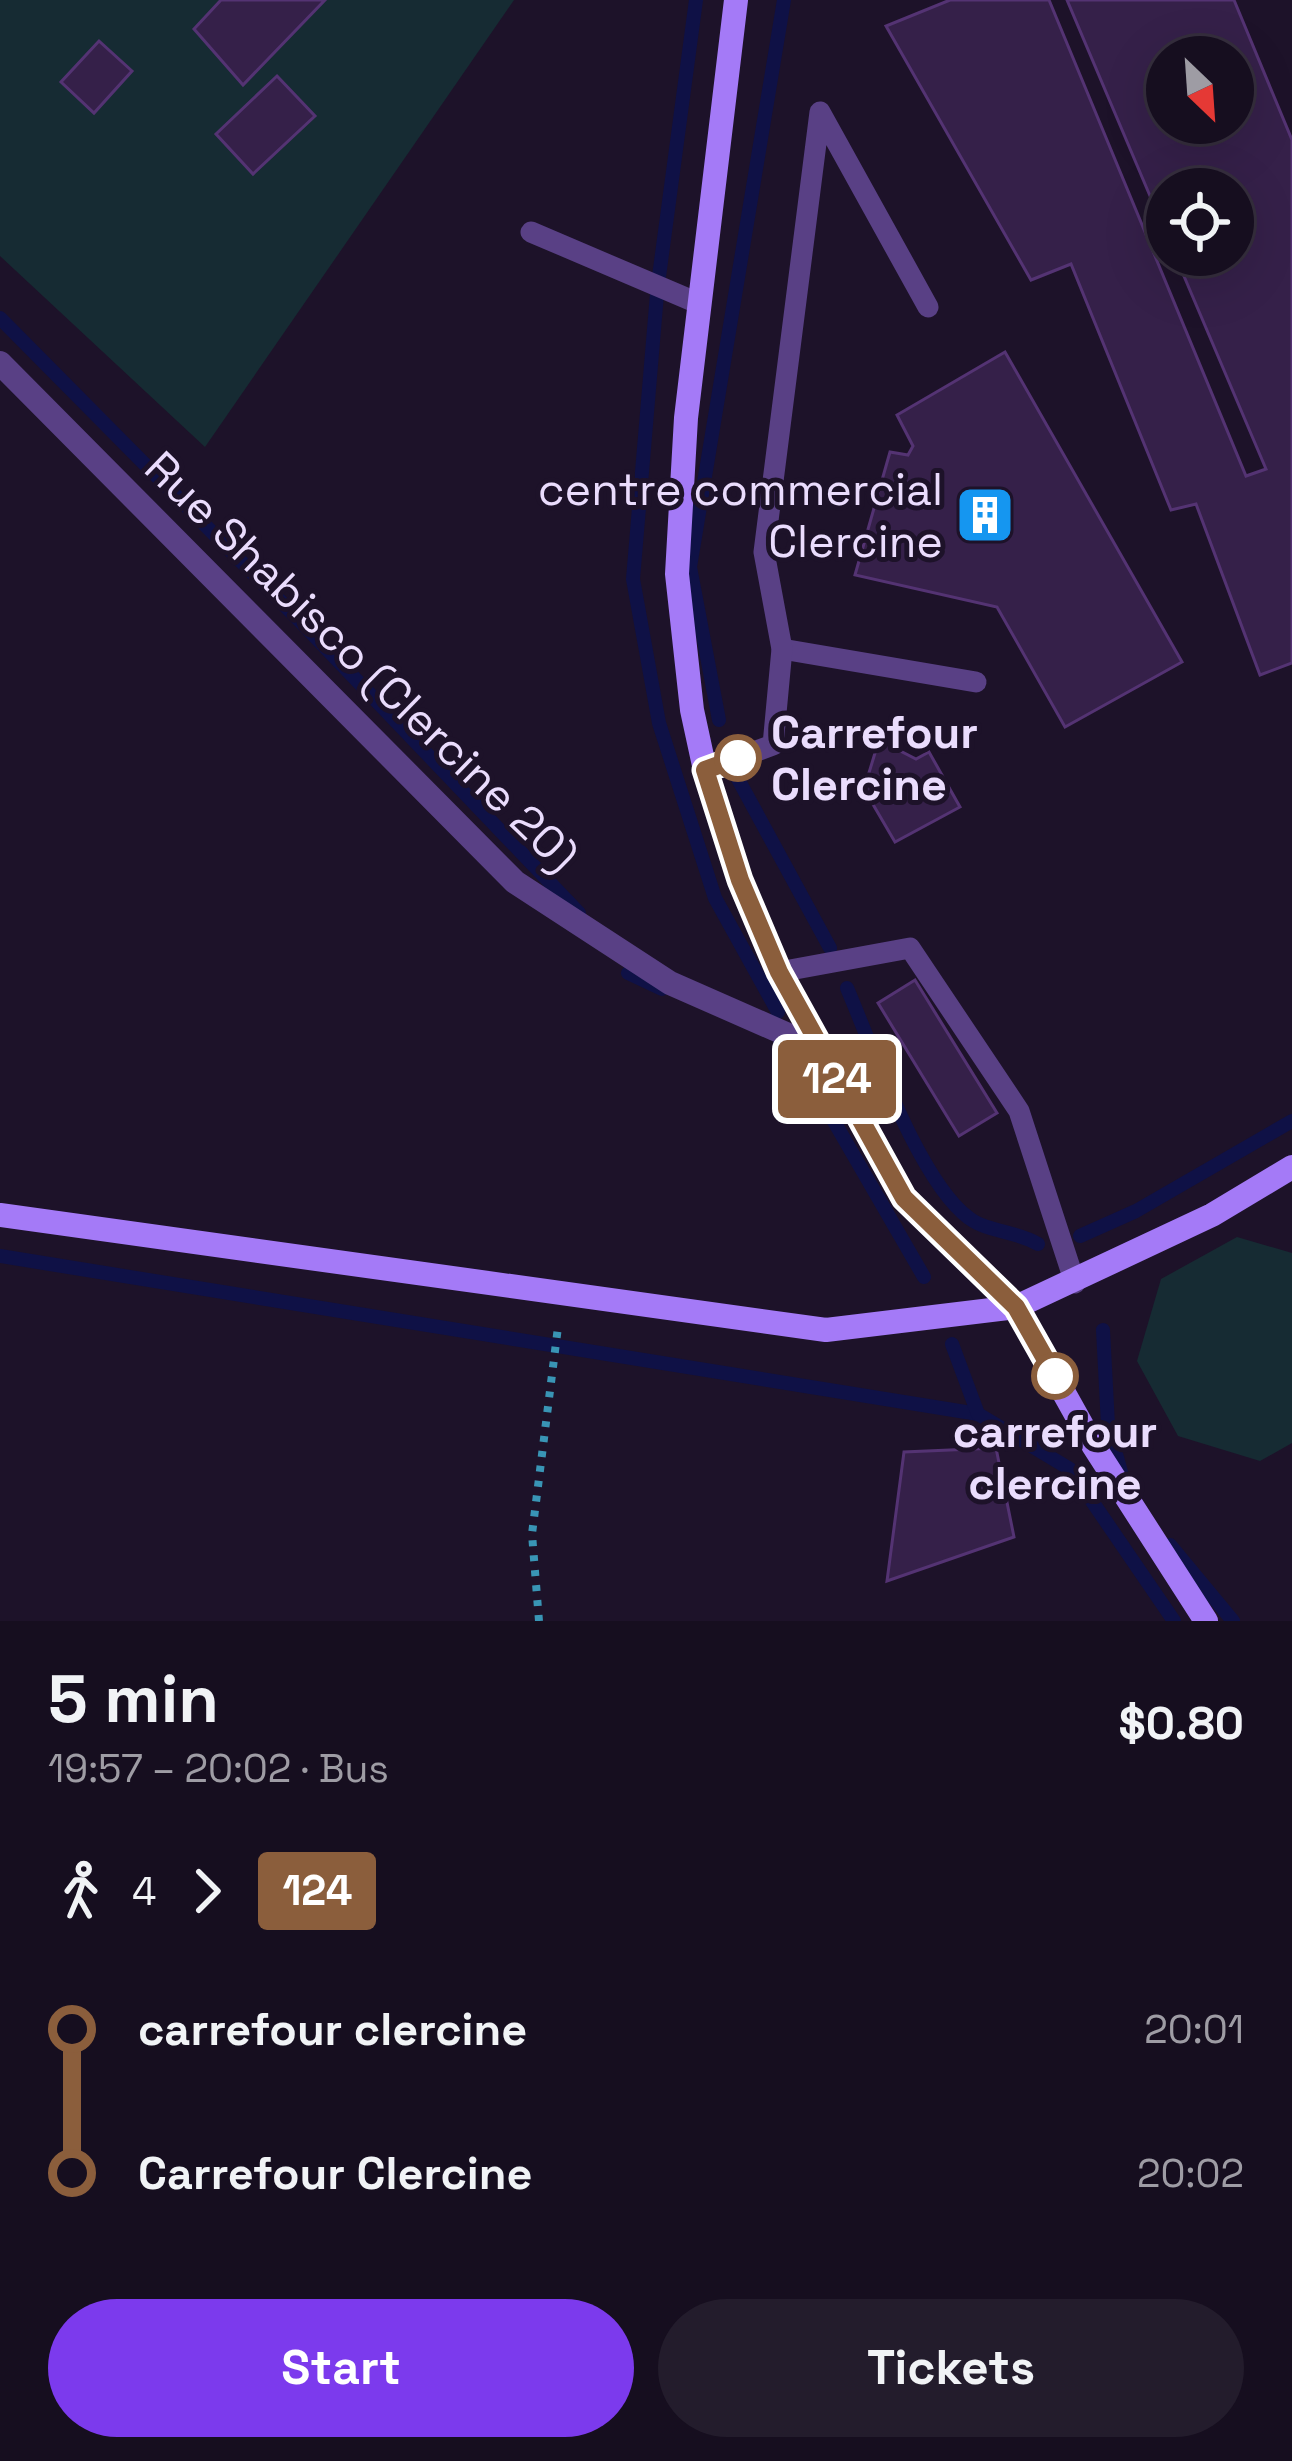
<!DOCTYPE html>
<meta charset="utf-8">
<style>
body{margin:0;font-family:"Space Grotesk",sans-serif;background:#231c2c;color:#f1f3f6;height:100vh;display:flex;flex-direction:column;font-size:45px;white-space:nowrap}
*{box-sizing:border-box;margin:0}
p{font-size:39px;color:#9e9ca4}
.icon{flex:none;width:66px;height:66px;fill:none;stroke:currentColor;stroke-width:2;stroke-linecap:round;stroke-linejoin:round}
.map{position:relative;height:1621px;overflow:hidden}
.sheet{display:flex;flex-direction:column;background:#160e1f;flex:1}
.sheet>*{flex:none}
.badge{padding:0 24px;border-radius:9px;font-size:42px;line-height:78px}
.needle{width:78px;rotate:155deg}
.controls{position:absolute;left:1146px;top:36px;display:grid;gap:24px}
.controls a{display:grid;place-items:center;width:108px;height:108px;border-radius:50%;background:#160e1f;box-shadow:0 12px 48px #0002,0 0 0 3px #352e3d;font-size:60px}
.map>.badge{position:absolute;translate:-50% -50%;box-shadow:0 0 0 6px #fff}
.legs{display:flex;align-items:center;gap:18px;height:132px;padding:0 48px;font-size:39px}
.legs p{margin-inline-start:auto}
.head{display:flex;align-items:center;justify-content:space-between;height:204px;padding:0 48px}
h1{font-size:66px;font-weight:600;line-height:90px}
.primary-button{display:flex;gap:24px;margin-top:auto;padding:24px 48px}
.primary-button a{flex:1;height:138px;border-radius:72px;background:#7c3aed;color:#fff;font-size:48px;font-weight:600;line-height:138px;text-align:center}
.primary-button a+a{background:#231c2c;color:#f1f3f6}
ul{padding:0 48px;list-style:none}
li{display:flex;align-items:center;gap:42px;height:144px;font-size:45px}
li i{display:grid;place-items:center;width:18px;height:100%;margin:0 15px;background:currentColor}
li i::after{content:'';width:30px;height:30px;margin:-15px;border:9px solid;border-radius:50%;background:#160e1f}
li p{margin-inline-start:auto}
li:first-child i{background:linear-gradient(#0000 50%,currentColor 0)}
li:last-child i{background:linear-gradient(currentColor 50%,#0000 0)}
.map>svg:first-child{display:block}
.green{fill:#162b33}
.lines{fill:none;stroke-linecap:round;stroke-linejoin:round}
.stream{stroke:#0f1146;stroke-width:14}
.building{fill:#352049;stroke:#543373;stroke-width:3;fill-rule:evenodd}
.path{stroke:#3995b5;stroke-width:8;stroke-dasharray:6 9;stroke-linecap:butt}
.lane{stroke:#594085;stroke-width:21}
.street{stroke:#594085;stroke-width:24}
.secondary{stroke:#a47af7;stroke-width:24}
.line-1-casing{stroke:#fff;stroke-width:27}
.line-1{stroke:#8b5e3c;stroke-width:18}
.stop-1-dot{fill:#fff;stroke:#8b5e3c;stroke-width:6}
.labels{text-anchor:middle;stroke-width:10;stroke-linejoin:round;paint-order:stroke}
.poi-label{font-size:45px;fill:#eadcfd;stroke:#1d1229;text-anchor:end}
.street-label{font-size:45px;fill:#eadcfd;stroke:#1d1229}
.stop-label{font-size:45px;font-weight:bold;fill:#eadcfd;stroke:#1d1229;text-anchor:start}
</style>
<div class="map">
<svg width="1292" height="1621" viewBox="0 0 1292 1621">
<rect width="100%" height="100%" fill="#1d1229"/>
<g class="green">
<polygon points="0,0 514,0 205,447 0,256"/>
<polygon points="1237,1237 1292,1253 1292,1443 1260,1461 1178,1436 1137,1361 1161,1279"/>
</g>
<g class="lines">
<g class="stream">
<polyline points="658,284 696,0"/>
<polyline points="657,294 633,579 659,723 715,898 778,1012"/>
<polyline points="0,318 302,623 579,913"/>
<polyline points="719,720 690,567 784,0"/>
<polyline points="738,779 830,948"/>
<polyline points="628,973 662,989"/>
<path d="M 847,988 C 873,1049 919,1181 969,1218 C 987,1232 1017,1231 1038,1244"/>
<polyline points="780,1043 791,1047 924,1277"/>
<polyline points="1080,1236 1136,1211 1292,1121"/>
<polyline points="0,1256 978,1414"/>
<polyline points="1103,1330 1108,1425 1123,1479"/>
<polyline points="952,1344 978,1414 1070,1469 1174,1621"/>
<polyline points="1170,1545 1233,1621"/>
</g>
</g>
<g class="building">
<polygon points="221,0 325,0 243,85 194,29"/>
<path d="M 950,0 L 1049,0 L 1246,476 L 1266,469 L 1175,255 L 1233,255 L 1233,189 L 1167,189 L 1167,236 L 1067,0 L 1234,0 L 1292,140 L 1292,663 L 1260,675 L 1196,504 L 1171,510 L 1071,264 L 1031,280 L 886,26 ZM 1167,57 L 1233,57 L 1233,123 L 1167,123 Z"/>
<polygon points="99,41 132,71 94,113 61,82"/>
<polygon points="277,76 315,116 253,174 216,134"/>
<polygon points="1005,352 1182,662 1065,727 997,607 855,575 890,452 908,455 913,446 897,415"/>
<polygon points="879,740 916,759 929,752 960,807 895,842 864,789"/>
<polygon points="915,980 997,1113 959,1136 878,1003"/>
<polygon points="996,1448 1014,1537 887,1581 904,1452"/>
</g>
<g class="lines">
<polyline class="path" points="539,1621 532,1534 558,1327"/>
<g class="lane">
<polyline points="531,232 700,304"/>
<polyline points="782,649 976,682"/>
<polyline points="705,770 773,745 782,649 764,552 820,112 928,307"/>
<polyline points="779,972 910,948 1019,1111 1075,1283"/>
</g>
<polyline class="street" points="0,363 515,882 670,983 820,1049"/>
<g class="secondary">
<polyline points="736,0 686,418 677,574 692,710 705,770 740,880 779,972 904,1198 1016,1307 1093,1445 1206,1621"/>
<polyline points="0,1215 826,1330 1016,1307 1212,1215 1292,1167"/>
</g>
</g>
<g class="lines">
<defs>
<polyline id="line-1" points="738,758 705,770 740,880 779,972 904,1198 1016,1307 1055,1376"/>
</defs>
<use href="#line-1" class="line-1-casing"/>
<use href="#line-1" class="line-1"/>
</g>
<defs>
<symbol id="building-square" viewBox="-11 -11 22 22"><rect x="-9" y="-9" width="18" height="18" rx="4" fill="#1596f0" stroke="#1d1229"/><path d="M-4-6H4V6H1V3H-1V6H-4ZM-2.5-4.3h1.7v1.8h-1.7ZM.8-4.3h1.7v1.8H.8ZM-2.5-1h1.7V.8h-1.7ZM.8-1h1.7V.8H.8Z" fill="#fff"/></symbol>
</defs>
<g fill-rule="evenodd">
<use href="#building-square" x="952" y="482" width="66" height="66"/>
</g>
<g class="stop-1-dot">
<circle cx="738" cy="758" r="21"/>
<circle cx="1055" cy="1376" r="21"/>
</g>
<g class="labels">
<g class="poi-label">
<text x="943" y="505">centre commercial<tspan x="943" dy="52">Clercine</tspan></text>
</g>
<g class="street-label">
<text transform="translate(362 661) rotate(44)" y="16">Rue Shabisco (Clercine 20)</text>
</g>
<g class="stop-label">
<text x="771" y="748">Carrefour<tspan x="771" dy="52">Clercine</tspan></text>
<text x="1055" y="1447" text-anchor="middle">carrefour<tspan x="1055" dy="52">clercine</tspan></text>
</g>
</g>
</svg>
<div class="controls">
<a><svg class="needle" viewBox="-14 -14 28 28"><path d="M0-13l5 13h-10z" fill="#e53935"/><path d="M0 13l5-13h-10z" fill="#9e9ca4"/></svg></a>
<a><svg class="icon" aria-label="locate" viewBox="0 0 24 24"><circle cx="12" cy="12" r="6"/><path d="M12 2v4M12 18v4M2 12h4M18 12h4"/></svg></a>
</div>
<b class="badge" style="left:837px;top:1079px;background:#8b5e3c;color:#fff">124</b>
</div>
<section class="sheet">
<div class="head"><div><h1>5 min</h1><p>19:57 – 20:02 · Bus</p></div><b>$0.80</b></div>
<div class="legs"><svg class="icon" aria-label="walk" viewBox="0 0 24 24"><circle cx="13" cy="4" r="2"/><path d="M13 8l-2 6 4 7M11 14l-3 7M7 12l3-4h3l4 4"/></svg>4<svg class="icon" aria-label="forward" viewBox="0 0 24 24"><path d="M9 5l7 7-7 7"/></svg><b class="badge" style="background:#8b5e3c;color:#fff">124</b></div>
<ul>
<li><i style="color:#8b5e3c"></i><b>carrefour clercine</b><p>20:01</p></li>
<li><i style="color:#8b5e3c"></i><b>Carrefour Clercine</b><p>20:02</p></li>
</ul>
<div class="primary-button"><a>Start</a><a>Tickets</a></div>
</section>
